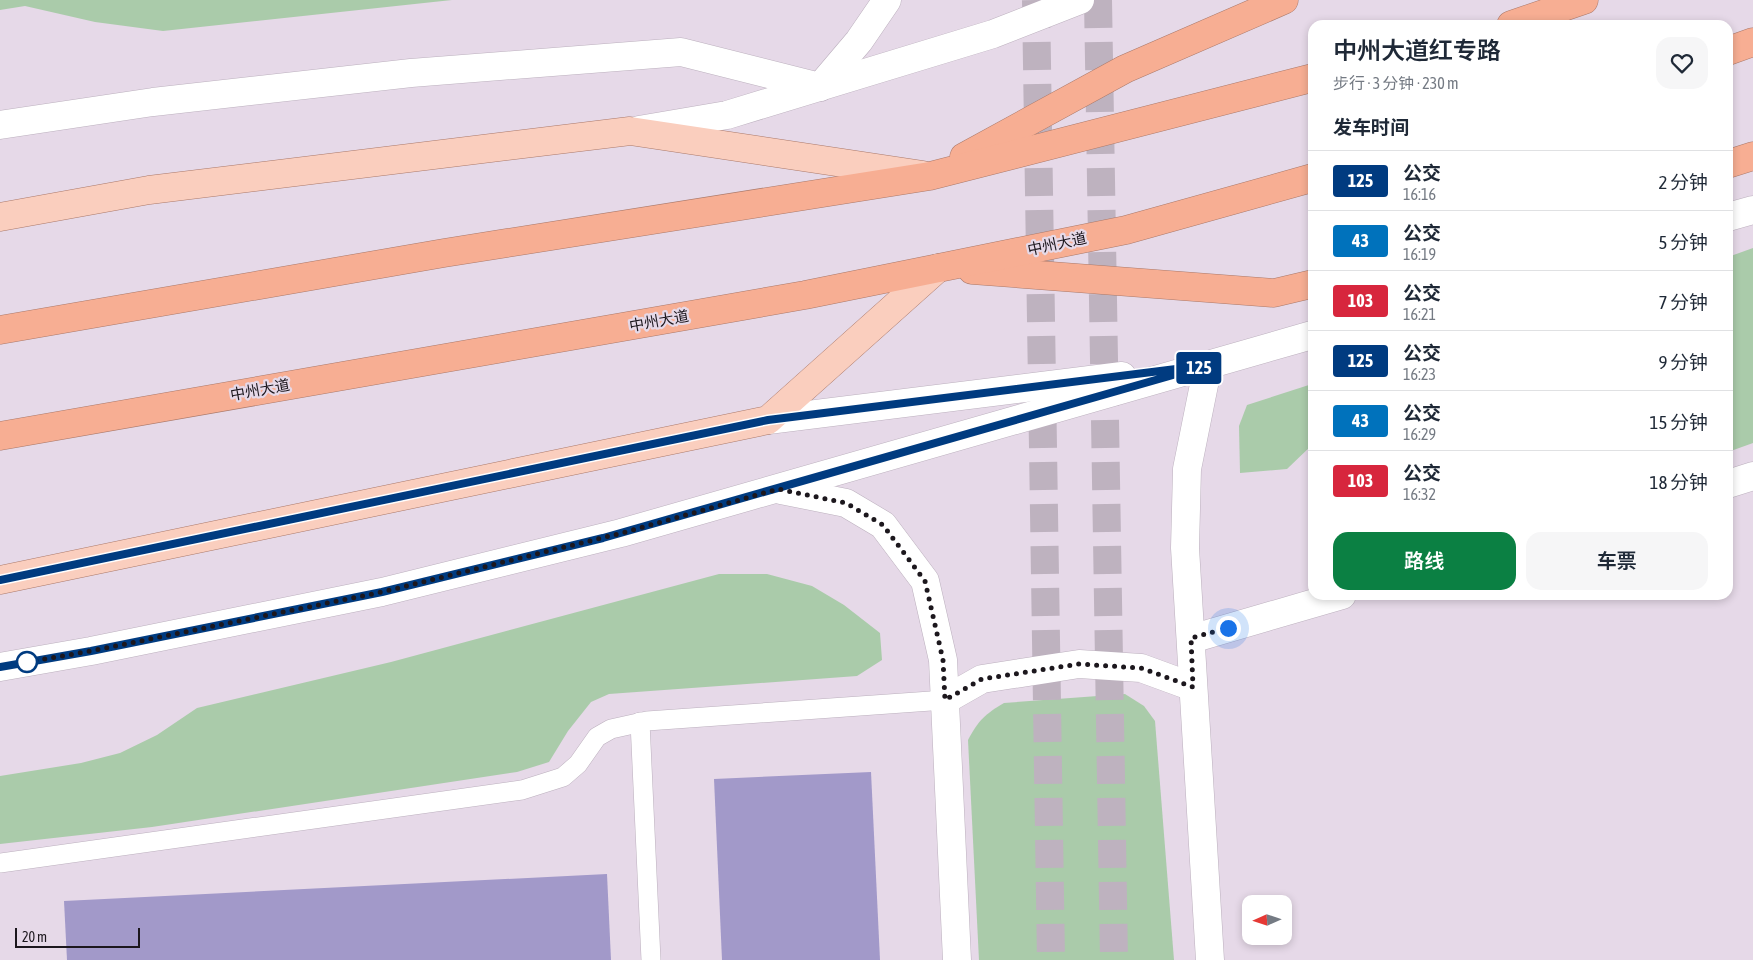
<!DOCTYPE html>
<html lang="zh">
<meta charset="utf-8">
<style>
body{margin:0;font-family:"Asap Condensed","Noto Sans SC",sans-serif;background:#f6f6f7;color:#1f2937;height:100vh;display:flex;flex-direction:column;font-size:19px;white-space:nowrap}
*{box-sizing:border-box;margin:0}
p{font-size:16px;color:#747a83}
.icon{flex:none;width:28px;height:28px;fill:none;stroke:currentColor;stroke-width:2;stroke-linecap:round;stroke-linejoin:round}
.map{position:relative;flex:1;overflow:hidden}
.sheet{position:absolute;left:1308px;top:20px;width:425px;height:580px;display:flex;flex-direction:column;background:#fff;border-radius:15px;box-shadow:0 2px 8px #0003}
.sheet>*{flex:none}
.badge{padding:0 10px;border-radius:4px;font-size:18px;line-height:32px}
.needle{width:32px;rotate:267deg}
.tools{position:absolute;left:1242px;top:895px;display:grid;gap:10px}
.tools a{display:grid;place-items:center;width:50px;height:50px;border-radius:10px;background:#fff;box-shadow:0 2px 8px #0003;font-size:25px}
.scale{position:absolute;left:15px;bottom:12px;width:125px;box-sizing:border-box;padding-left:5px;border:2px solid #1c171d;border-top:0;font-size:14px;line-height:18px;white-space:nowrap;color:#1c171d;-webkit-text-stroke:4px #e6d9e8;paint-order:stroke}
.you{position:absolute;width:25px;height:25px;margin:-12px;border:4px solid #fff;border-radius:50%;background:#1a73e8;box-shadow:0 0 0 8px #1a73e833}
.map>.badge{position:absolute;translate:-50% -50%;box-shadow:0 0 0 2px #fff}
h2{padding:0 25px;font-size:19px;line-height:45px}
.round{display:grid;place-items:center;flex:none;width:52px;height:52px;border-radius:15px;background:#f6f6f7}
.head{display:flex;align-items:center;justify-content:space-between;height:85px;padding:0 25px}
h1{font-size:24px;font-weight:600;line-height:38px}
.button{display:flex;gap:10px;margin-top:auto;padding:10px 25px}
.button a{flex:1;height:58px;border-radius:15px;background:#0b8043;color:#fff;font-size:20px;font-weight:600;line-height:58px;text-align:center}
.button a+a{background:#f6f6f7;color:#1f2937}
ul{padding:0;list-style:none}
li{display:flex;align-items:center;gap:15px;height:60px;padding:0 25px;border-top:1px solid #e0e1e3}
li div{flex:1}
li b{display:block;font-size:19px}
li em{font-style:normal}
li .badge{min-width:55px;font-weight:700;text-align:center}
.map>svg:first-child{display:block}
.green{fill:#aacbaa}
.building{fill:#a299c9}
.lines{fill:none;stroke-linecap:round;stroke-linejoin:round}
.secondary-tunnel{stroke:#beb2bf;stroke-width:28;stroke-dasharray:28 14;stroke-linecap:butt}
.lane-casing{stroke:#bcb0be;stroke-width:20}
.street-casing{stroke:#bcb0be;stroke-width:29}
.primary-casing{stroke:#aa796a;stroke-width:29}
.highway-casing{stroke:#aa796a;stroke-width:29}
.lane{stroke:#fff;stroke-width:19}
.street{stroke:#fff;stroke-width:28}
.primary{stroke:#facebe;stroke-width:28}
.highway{stroke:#f7ae93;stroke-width:28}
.line-casing{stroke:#fff;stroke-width:11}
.line{stroke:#003b80;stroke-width:8}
.walk{stroke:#1c171d;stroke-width:5;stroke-dasharray:0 9}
.stop-dot{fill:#fff;stroke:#003b80;stroke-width:2.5}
.labels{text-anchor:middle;stroke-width:4.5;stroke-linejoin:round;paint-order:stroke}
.street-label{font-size:15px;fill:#1c171d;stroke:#e6d9e8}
</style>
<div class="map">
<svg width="1753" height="960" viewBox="0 0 1753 960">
<rect width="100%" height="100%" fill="#e6d9e8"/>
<g class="green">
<polygon points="0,0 452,0 163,31 95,22 25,6 0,10"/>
<polygon points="1753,248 1753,443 1728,452 1728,257"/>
<polygon points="1312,384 1312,445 1287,469 1240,473 1239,426 1247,405"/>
<polygon points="719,574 767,574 812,586 844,605 880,633 882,660 857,676 609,694 591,702 568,731 549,762 517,772 152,827 0,844 0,776 81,763 120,753 157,735 197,708 391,662"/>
<path d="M 1125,694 L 1144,706 L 1155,721 L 1174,960 L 979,960 L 968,740 C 978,721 985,714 1004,703 Z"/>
</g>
<g class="building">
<polygon points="871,772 880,960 722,960 714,779"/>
<polygon points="607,874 611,960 67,960 64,901"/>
</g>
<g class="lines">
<g class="secondary-tunnel">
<polyline points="1036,0 1051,960"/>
<polyline points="1098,0 1114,960"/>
</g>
<defs>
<g id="lane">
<polyline points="640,722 651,960"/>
<polyline points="0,863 522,790 563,777 578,764 597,737 611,729 647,721 945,700"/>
</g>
<g id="street">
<polyline points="0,125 153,102 411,73 681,52 820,87 859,41 887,0"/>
<polyline points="639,130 727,115 993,34 1080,0"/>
<polyline points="1728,217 1753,210"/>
<polyline points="1192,367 1208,365 1187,469 1185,548 1210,960"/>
<polyline points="768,420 1122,376"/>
<polyline points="1728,484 1753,476"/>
<polyline points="781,490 846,503 883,525 925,581 943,660 957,960"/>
<polyline points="1191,639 1342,595"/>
<polyline points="0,667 91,651 382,592 621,533 1312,335"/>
<polyline points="945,700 982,679 1079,664 1141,668 1193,687"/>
</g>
<g id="primary">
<polyline points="0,217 149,190 630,131 923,175"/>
<polyline points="0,580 768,420 938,268"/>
</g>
<g id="highway">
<polyline points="1511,25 1584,0"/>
<polyline points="1728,51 1753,42"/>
<polyline points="964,157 1125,69 1284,0"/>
<polyline points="1728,164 1753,156"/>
<polyline points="972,270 1274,293 1312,284"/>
<polyline points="0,330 444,253 930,176 1312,78"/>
<polyline points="0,436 805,295 1126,230 1312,178"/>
</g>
</defs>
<use href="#lane" class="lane-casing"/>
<use href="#street" class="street-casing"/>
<use href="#primary" class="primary-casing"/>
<use href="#highway" class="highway-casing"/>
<use href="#lane" class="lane"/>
<use href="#street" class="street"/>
<use href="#primary" class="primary"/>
<use href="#highway" class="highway"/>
</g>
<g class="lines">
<defs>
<polyline id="line" points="0,580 768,420 1208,365 603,538 382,592 91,651 0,667"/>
</defs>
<use href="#line" class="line-casing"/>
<use href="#line" class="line"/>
<polyline class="walk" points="27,662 91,651 382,592 622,533 778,489 846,503 883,525 925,581 943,660 945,700 982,679 1079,664 1141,668 1193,687 1191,638 1228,628"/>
</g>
<circle class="stop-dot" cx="27" cy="662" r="10"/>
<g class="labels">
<g class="street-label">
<text transform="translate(1057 244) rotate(-12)" y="5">中州大道</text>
<text transform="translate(659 321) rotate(-10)" y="5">中州大道</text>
<text transform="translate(260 390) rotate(-10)" y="5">中州大道</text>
</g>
</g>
</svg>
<div class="tools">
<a><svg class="needle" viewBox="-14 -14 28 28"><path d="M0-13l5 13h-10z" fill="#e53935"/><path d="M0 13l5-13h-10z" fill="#747a83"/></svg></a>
</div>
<div class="scale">20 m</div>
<div class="you" style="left:1228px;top:628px"></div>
<b class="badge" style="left:1199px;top:368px;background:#003b80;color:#fff">125</b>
<section class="sheet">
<div class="head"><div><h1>中州大道红专路</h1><p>步行 · 3 分钟 · 230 m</p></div><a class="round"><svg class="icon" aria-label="heart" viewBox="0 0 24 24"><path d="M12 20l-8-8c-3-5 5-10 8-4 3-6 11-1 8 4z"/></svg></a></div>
<h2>发车时间</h2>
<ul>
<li><span class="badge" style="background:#003b80;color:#fff">125</span><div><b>公交</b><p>16:16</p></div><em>2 分钟</em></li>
<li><span class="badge" style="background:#0072bc;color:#fff">43</span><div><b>公交</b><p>16:19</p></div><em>5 分钟</em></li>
<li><span class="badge" style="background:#d7263d;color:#fff">103</span><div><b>公交</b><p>16:21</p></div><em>7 分钟</em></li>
<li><span class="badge" style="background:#003b80;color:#fff">125</span><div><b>公交</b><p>16:23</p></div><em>9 分钟</em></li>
<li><span class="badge" style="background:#0072bc;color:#fff">43</span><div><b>公交</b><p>16:29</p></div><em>15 分钟</em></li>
<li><span class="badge" style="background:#d7263d;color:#fff">103</span><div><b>公交</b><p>16:32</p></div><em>18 分钟</em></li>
</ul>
<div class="button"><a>路线</a><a>车票</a></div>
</section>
</div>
